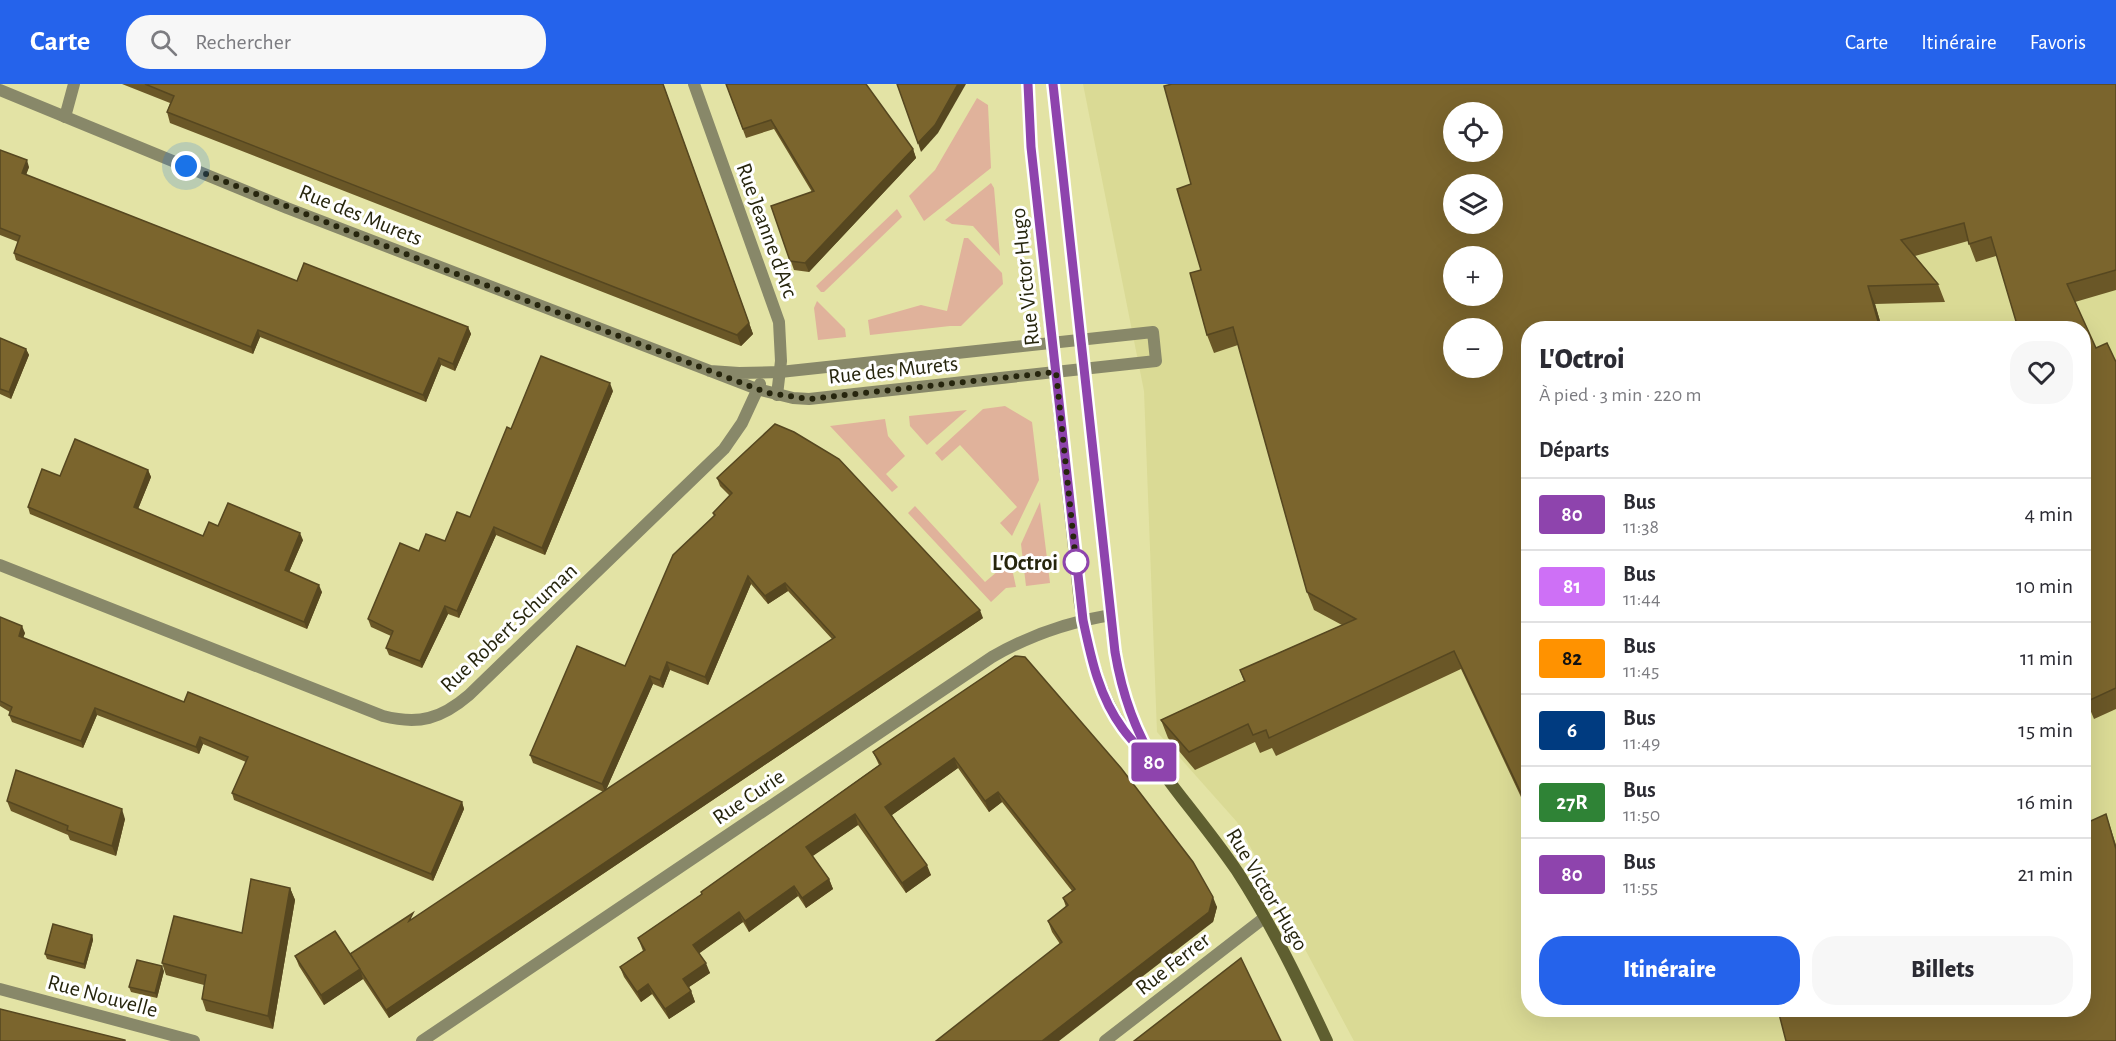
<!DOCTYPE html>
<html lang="fr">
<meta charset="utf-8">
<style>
body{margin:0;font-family:"Alegreya Sans",sans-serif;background:#f7f7f7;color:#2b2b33;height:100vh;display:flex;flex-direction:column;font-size:22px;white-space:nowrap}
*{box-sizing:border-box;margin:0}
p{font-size:20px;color:#7c7c81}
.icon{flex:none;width:33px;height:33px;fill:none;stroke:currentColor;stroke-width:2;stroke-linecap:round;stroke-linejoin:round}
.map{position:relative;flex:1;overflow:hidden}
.details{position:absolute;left:1521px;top:237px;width:570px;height:696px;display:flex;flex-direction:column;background:#fff;border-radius:24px;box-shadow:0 6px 24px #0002}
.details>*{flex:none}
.badge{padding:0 12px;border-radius:4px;font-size:21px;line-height:39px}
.tools{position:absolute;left:1443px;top:18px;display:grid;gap:12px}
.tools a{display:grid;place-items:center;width:60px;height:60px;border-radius:50%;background:#fff;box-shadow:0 6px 24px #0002;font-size:30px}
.you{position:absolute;width:30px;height:30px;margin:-15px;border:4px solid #fff;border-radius:50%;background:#1a73e8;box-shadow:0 0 0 9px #1a73e833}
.map>.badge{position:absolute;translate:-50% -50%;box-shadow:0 0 0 3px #fff}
h2{padding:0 18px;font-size:22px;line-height:54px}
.round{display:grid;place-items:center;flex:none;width:63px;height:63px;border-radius:24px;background:#f7f7f7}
.summary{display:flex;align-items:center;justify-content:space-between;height:102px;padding:0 18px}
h1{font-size:28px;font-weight:800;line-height:45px}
.cta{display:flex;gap:12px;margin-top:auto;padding:12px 18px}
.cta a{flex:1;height:69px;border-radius:24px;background:#2563eb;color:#fff;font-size:24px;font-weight:800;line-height:69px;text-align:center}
.cta a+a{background:#f7f7f7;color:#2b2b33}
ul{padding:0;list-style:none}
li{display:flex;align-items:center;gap:18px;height:72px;padding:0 18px;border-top:2px solid #e1e1e2}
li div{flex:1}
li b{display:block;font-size:22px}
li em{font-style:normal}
li .badge{min-width:66px;font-weight:700;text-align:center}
header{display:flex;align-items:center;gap:36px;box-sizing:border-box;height:84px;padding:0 30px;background:#2563eb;color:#fff}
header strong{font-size:28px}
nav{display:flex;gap:33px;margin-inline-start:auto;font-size:21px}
.search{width:420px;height:54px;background:#f7f7f7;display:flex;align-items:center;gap:15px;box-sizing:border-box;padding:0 21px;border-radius:24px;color:#7c7c81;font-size:22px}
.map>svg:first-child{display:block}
.built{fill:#dada95;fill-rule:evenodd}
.green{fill:#e0b29b}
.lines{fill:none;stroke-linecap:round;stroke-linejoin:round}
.street{stroke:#888869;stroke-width:12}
.secondary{stroke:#5f5f30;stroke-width:12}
.wall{fill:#6a5727;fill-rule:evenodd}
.shaded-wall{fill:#564720}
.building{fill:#7b652d;stroke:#564720;stroke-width:1.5;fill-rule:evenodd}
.line-casing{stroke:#fff;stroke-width:14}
.line{stroke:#8e44ad;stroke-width:9}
.walk{stroke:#26250d;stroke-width:6;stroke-dasharray:0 10.8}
.stop-dot{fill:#fff;stroke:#8e44ad;stroke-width:3}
.labels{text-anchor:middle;stroke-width:6;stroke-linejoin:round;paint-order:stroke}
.street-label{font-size:22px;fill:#26250d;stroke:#fff}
.stop-label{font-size:22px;font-weight:bold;fill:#26250d;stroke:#fff;text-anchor:end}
</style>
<header>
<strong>Carte</strong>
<div class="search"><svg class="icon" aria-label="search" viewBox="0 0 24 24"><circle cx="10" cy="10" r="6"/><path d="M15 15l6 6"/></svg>Rechercher</div>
<nav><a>Carte</a><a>Itinéraire</a><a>Favoris</a></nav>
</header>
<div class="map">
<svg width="2116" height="957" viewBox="0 0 2116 957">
<rect width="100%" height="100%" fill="#e3e3a5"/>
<path class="built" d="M 1083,0 L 2116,0 L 2116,957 L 1354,957 L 1237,738 L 1157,648 L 1144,307 ZM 1454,28 L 1492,28 L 1492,68 L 1454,68 ZM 1454,100 L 1492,100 L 1492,140 L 1454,140 ZM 1454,172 L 1492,172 L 1492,212 L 1454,212 ZM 1454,244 L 1492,244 L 1492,284 L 1454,284 ZM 1528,244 L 2084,244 L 2084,926 L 1528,926 Z"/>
<g class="green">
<polygon points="977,14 988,21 991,84 924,137 909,112 935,86"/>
<polygon points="991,99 994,104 1000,172 973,142 952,140 945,136"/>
<polygon points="897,125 902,133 824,208 821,208 816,202"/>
<polygon points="964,154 968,154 1002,189 1003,200 961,242 950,242 870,251 868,236 921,221 947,227"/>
<polygon points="817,217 845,245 846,253 818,256 814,224"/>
<polygon points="1005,322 1032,338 1039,396 1012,452 1000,439 1017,423 960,361 942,377 935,369 983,325"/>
<polygon points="967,326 927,361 910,342 909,332"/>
<polygon points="885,335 888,352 905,372 886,390 898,403 892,408 830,342"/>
<polygon points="1040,418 1050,499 1026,502 1021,460"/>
<polygon points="915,422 985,498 1005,481 1011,480 1016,503 1006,504 991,518 908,429"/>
</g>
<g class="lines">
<g class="street">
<polyline points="694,0 779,238 781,277 777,311"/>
<polyline points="0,6 287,124 757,305 793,314 809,315 1156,277 1153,248 780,288 739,289 710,287"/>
<polyline points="65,33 74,0"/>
<path d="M 0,481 L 383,632 C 419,641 441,635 469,611 L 724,365 L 742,339 L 760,300"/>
<polyline points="0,905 194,957"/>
<path d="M 422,957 L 992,573 C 1030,551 1068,538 1111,531"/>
<polyline points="1105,957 1264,834"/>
</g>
<g class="secondary">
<path d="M 1028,0 L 1031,63 L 1080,520 C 1090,576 1103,629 1144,669"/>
<path d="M 1053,0 L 1113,553 C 1118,589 1126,625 1143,658 C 1154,678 1168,696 1182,714 C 1201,738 1220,762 1237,787 C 1272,841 1300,899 1327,957"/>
</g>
</g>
<g class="wall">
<polygon points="122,0 663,0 753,250 741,262 170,39 167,28 170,19"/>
<polygon points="726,0 913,65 916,74 809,188 794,186 771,122 812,108 774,45 746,54"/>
<polygon points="2116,0 2116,206 2075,218 2096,264 2116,278 2116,625 2094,635 2084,611 2084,244 1996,172 1976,178 1968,157 1915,172 1938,200 1945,218 1875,220 1882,244 1528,244 1528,728 1461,585 1276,672 1272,664 1260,669 1255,658 1195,686 1168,654 1161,636 1244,597 1240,586 1342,541 1314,526 1307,508 1238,261 1214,269 1207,251 1190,189"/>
<polygon points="0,66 29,83 26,91 297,197 468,243 471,250 455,287 441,281 426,318 260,253 253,270 16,176 14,169 18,158 0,151"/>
<polygon points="0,254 26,265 29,271 11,315 0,310"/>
<polygon points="613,307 545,471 496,451 459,534 448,530 422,584 389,571 386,564 391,552 371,543 368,535 419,467 445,457 470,433 511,345"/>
<polygon points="148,386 151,393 138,425 203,452 218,442 303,456 289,488 322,508 307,545 30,430 28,423 60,392"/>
<path d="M 717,394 L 983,534 L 389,934 L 363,895 L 324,921 L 299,882 L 295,872 L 350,870 L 415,834 L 604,708 L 533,679 L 530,671 L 625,582 L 714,432 L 713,429 L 730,412 L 720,402 ZM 751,500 L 768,520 L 788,507 L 832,555 L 606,706 L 653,600 L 663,604 L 670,586 L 708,601 Z"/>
<polygon points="0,533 25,549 23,554 184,618 462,718 464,725 433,797 234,716 232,709 246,678 203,660 199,670 97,631 83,664 12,638 9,631 10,628 0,622"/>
<polygon points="1015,572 1217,823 1213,838 1060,860 1052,848 1048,837 1066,823 1063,814 1072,807 1002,718 989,728 958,684 892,731 931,791 906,809 858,741 812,772 829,795 833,805 806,824 798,812 749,848 743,838 699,869 710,889 689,903 691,907 695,918 669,935 652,910 641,918 624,893 620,883 643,867 638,854 702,810 701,808 879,681 873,668"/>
<polygon points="7,717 125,735 116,772 70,756 68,751 11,727"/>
<polygon points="290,804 295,816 273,945 206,927 202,915 204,901 166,891 162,879 242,849"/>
<polygon points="92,851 93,856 85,885 47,875 45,870"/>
<polygon points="164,887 157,914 131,908 129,903"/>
</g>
<g class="shaded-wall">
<polygon points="663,0 753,250 741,262 737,251"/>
<polygon points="958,0 966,0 938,49 921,68 918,59"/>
<polygon points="913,65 916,74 809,188 805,179"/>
<polygon points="27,76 29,83 24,96 22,89"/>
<polygon points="1868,202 1875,220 1882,244 1880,244"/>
<polygon points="468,243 471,250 455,287 453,280"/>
<polygon points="258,246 260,253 253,270 251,263"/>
<polygon points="26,265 29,271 11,315 9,308"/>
<polygon points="439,274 441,281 426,318 423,311"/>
<polygon points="610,299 613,307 545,471 542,464"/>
<polygon points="148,386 151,393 136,430 134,423"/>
<polygon points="494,443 496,451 459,534 457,527"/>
<polygon points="300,449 303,456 287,493 285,486"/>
<polygon points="748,492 751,500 708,601 705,593"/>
<polygon points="785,499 788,507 768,520 765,512"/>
<polygon points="319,501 322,508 307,545 304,538"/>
<polygon points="445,522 448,530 422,584 420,577"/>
<polygon points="980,526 983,534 389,934 386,926"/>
<polygon points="22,542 25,549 21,559 19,552"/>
<polygon points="667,578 670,586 663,604 660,596"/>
<polygon points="650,592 653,600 605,708 602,700"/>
<polygon points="95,624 97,631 83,664 81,657"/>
<polygon points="200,653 203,660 199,670 196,663"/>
<polygon points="954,674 958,684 889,733 885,723"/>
<polygon points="998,708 1002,718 989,728 985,717"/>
<polygon points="462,718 464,725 433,797 431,790"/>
<polygon points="122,725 125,735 116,772 112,762"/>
<polygon points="855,730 858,741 810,774 806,763"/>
<polygon points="2106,730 2116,761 2116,765"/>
<polygon points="927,781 931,791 906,809 902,799"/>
<polygon points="829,795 833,805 806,824 802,814"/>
<polygon points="794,802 798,812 749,848 745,837"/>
<polygon points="290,804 295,816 273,945 268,932"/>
<polygon points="1213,813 1217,823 1213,838 1059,957 1042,957"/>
<polygon points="739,828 743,838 697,871 693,861"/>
<polygon points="92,851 93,856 85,885 84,880"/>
<polygon points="706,879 710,889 686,905 683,895"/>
<polygon points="162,882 164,887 157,914 155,909"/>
<polygon points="360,885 363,895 324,921 321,911"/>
<polygon points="648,900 652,910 641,918 637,908"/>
<polygon points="691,907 695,918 669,935 665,925"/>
</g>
<g class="building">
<polygon points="145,0 663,0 749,239 737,251 167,28 174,12"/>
<polygon points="726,0 866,0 913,65 805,179 790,177 771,122 814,107 771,36 743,45"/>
<polygon points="897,0 958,0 935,41 918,59"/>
<path d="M 1172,0 L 2116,0 L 2116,186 L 2067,200 L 2096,264 L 2107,259 L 2116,278 L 2116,604 L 2088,617 L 2084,607 L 2084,244 L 2018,244 L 1991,153 L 1969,160 L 1964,139 L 1901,156 L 1938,200 L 1868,202 L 1880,244 L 1528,244 L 1528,724 L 1454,567 L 1269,654 L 1266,646 L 1253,651 L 1248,640 L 1189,668 L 1161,636 L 1245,597 L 1240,586 L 1356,535 L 1307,508 L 1233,243 L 1207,251 L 1190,189 L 1201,186 L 1177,105 L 1191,100 L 1164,2 ZM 1454,28 L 1492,28 L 1492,68 L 1454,68 ZM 1454,100 L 1492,100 L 1492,140 L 1454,140 ZM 1454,172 L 1492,172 L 1492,212 L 1454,212 ZM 1454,244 L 1492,244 L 1492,284 L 1454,284 Z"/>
<polygon points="0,66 27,76 22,89 297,197 304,179 468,243 453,280 439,274 423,311 258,246 251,263 14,169 20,152 0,144"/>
<polygon points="0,254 26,265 9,308 0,305"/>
<polygon points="541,272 610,299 542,464 494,443 457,527 445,522 420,577 386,564 393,547 368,535 400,459 419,467 426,450 445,457 457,428 470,433 507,343 511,345"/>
<polygon points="775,340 794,348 839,375 980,526 386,926 350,870 413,829 409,837 835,553 785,499 765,512 748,492 705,593 667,578 660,596 650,592 602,700 530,671 577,562 625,582 673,471 715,431 713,429 732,409 717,394"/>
<polygon points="75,355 148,386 134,423 203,452 209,438 218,442 228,419 300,449 285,486 319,501 304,538 28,423 42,385 60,392"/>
<polygon points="0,533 22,542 19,552 184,618 188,608 462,718 431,790 232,709 248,673 200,653 196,663 95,624 81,657 9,631 12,623 0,617"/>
<polygon points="1015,572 1025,573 1121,684 1193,778 1213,813 1209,828 1042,957 936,957 1062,858 1048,837 1068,821 1063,814 1075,805 998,708 985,717 954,674 885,723 927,781 902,799 855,730 806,763 829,795 802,814 794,802 745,837 739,828 693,861 706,879 683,895 691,907 665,925 648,900 637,908 620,883 645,866 638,854 702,810 701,808 881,680 873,668"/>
<polygon points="16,686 122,725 112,762 67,746 68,742 7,717"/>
<polygon points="2106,730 2116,765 2116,957 1786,957 1778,926 2084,926 2084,740"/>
<polygon points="251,795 290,804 268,932 202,915 206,891 162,879 174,832 242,849"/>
<polygon points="53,840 92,851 84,880 45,870"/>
<polygon points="335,847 360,885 321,911 295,872"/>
<polygon points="1241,874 1281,957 1134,957"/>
<polygon points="137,876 162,882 155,909 129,903"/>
<polygon points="0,925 125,956 125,957 0,957"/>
</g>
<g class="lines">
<defs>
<path id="line" d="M 1028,0 L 1031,63 L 1083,536 C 1091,574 1099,613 1123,645 C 1133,659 1146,671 1158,683 C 1135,648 1122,610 1115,568 L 1053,0"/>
</defs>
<use href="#line" class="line-casing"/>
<use href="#line" class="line"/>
<polyline class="walk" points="186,82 441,184 768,309 809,315 1056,288 1076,478"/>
</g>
<circle class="stop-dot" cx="1076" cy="478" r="12"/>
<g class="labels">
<g class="street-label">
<text transform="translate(361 130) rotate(22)" y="8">Rue des Murets</text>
<text transform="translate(768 146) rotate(70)" y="8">Rue Jeanne d'Arc</text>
<text transform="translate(1024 193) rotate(-96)" y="8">Rue Victor Hugo</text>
<text transform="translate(893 285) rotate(-6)" y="8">Rue des Murets</text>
<text transform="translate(508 543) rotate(-43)" y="8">Rue Robert Schuman</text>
<text transform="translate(748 712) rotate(-34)" y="8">Rue Curie</text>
<text transform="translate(1268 805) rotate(59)" y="8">Rue Victor Hugo</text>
<text transform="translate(1172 879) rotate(-38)" y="8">Rue Ferrer</text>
<text transform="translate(103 911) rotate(15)" y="8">Rue Nouvelle</text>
</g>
<g class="stop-label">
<text x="1058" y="486">L'Octroi</text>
</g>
</g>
</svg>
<div class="tools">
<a><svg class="icon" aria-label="locate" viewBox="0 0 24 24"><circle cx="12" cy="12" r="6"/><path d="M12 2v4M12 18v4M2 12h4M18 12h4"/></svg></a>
<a><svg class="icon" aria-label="layers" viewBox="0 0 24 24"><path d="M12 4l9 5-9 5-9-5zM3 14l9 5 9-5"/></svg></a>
<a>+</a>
<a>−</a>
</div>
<div class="you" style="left:186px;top:82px"></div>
<b class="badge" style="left:1154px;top:678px;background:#8e44ad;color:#fff">80</b>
<section class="details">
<div class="summary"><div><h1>L'Octroi</h1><p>À pied · 3 min · 220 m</p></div><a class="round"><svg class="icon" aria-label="heart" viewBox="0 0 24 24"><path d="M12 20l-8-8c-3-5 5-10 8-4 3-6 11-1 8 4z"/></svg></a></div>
<h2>Départs</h2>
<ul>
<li><span class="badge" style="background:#8e44ad;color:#fff">80</span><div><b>Bus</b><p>11:38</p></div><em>4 min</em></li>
<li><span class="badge" style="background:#ce70f6;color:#fff">81</span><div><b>Bus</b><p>11:44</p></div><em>10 min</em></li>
<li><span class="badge" style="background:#ff9200;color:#111">82</span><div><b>Bus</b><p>11:45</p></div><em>11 min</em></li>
<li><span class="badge" style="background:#003b80;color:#fff">6</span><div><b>Bus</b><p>11:49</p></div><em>15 min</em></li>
<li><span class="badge" style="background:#2f8336;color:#fff">27R</span><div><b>Bus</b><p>11:50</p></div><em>16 min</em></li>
<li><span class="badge" style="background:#8e44ad;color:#fff">80</span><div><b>Bus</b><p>11:55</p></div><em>21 min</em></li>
</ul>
<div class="cta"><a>Itinéraire</a><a>Billets</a></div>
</section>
</div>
